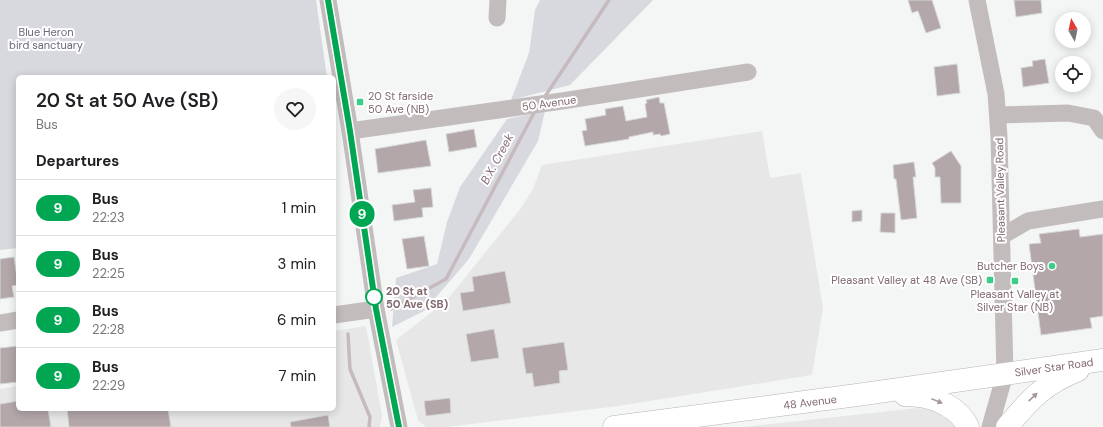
<!DOCTYPE html>
<style>
body{margin:0;font-family:"DM Sans",sans-serif;background:#f6f6f6;color:#202124;height:100vh;display:flex;flex-direction:column;font-size:15px;white-space:nowrap}
*{box-sizing:border-box;margin:0}
p{font-size:13px;color:#757577}
.icon{flex:none;width:22px;height:22px;fill:none;stroke:currentColor;stroke-width:2;stroke-linecap:round;stroke-linejoin:round}
.map{position:relative;flex:1;overflow:hidden}
.side{position:absolute;left:16px;top:75px;width:320px;height:336px;display:flex;flex-direction:column;background:#fff;border-radius:6px;box-shadow:0 2px 10px #0003}
.side>*{flex:none}
.badge{padding:0 8px;border-radius:13px;font-size:14px;line-height:26px}
.needle{width:26px;rotate:351deg}
.fabs{position:absolute;left:1055px;top:12px;display:grid;gap:8px}
.fabs a{display:grid;place-items:center;width:36px;height:36px;border-radius:50%;background:#fff;box-shadow:0 2px 10px #0003;font-size:20px}
.map>.badge{position:absolute;translate:-50% -50%;box-shadow:0 0 0 2px #fff}
h2{padding:0 20px;font-size:15px;line-height:36px}
.round{display:grid;place-items:center;flex:none;width:42px;height:42px;border-radius:21px;background:#f6f6f6}
.summary{display:flex;align-items:center;justify-content:space-between;height:68px;padding:0 20px}
h1{font-size:19px;font-weight:600;line-height:30px}
ul{padding:0;list-style:none}
li{display:flex;align-items:center;gap:12px;height:56px;padding:0 20px;border-top:1px solid #e0e0e0}
li div{flex:1}
li b{display:block;font-size:15px}
li em{font-style:normal}
li .badge{min-width:44px;font-weight:700;text-align:center}
.map>svg:first-child{display:block}
.built{fill:#e7e7e7}
.green{fill:#d8d9df}
.lines{fill:none;stroke-linecap:round;stroke-linejoin:round}
.stream{stroke:#c7babf;stroke-width:3.5}
.building{fill:#b3a7aa;stroke:#d6d7d8}
.major-casing{stroke:#b9b2b4;stroke-width:23}
.minor{stroke:#c3bcbd;stroke-width:17}
.major{stroke:#fff;stroke-width:22}
.oneway{fill:#a7969a}
.line-casing{stroke:#fff;stroke-width:9}
.line{stroke:#00a651;stroke-width:6}
.poi-dot{fill:#3cce89;stroke:#fff;stroke-width:1.5}
.stop-dot{fill:#fff;stroke:#00a651;stroke-width:2}
.labels{text-anchor:middle;stroke-width:4;stroke-linejoin:round;paint-order:stroke}
.park-label{font-size:11px;fill:#696779;stroke:#fff}
.poi-label{font-size:11px;fill:#81696f;stroke:#fff;text-anchor:end}
.street-label{font-size:11px;fill:#81696f;stroke:#fff}
.stop-label{font-size:11px;font-weight:bold;fill:#81696f;stroke:#fff;text-anchor:start}
.water-label{font-size:12px;font-style:italic;fill:#846a75;stroke:#fff}
</style>
<div class="map">
<svg width="1103" height="427" viewBox="0 0 1103 427">
<rect width="100%" height="100%" fill="#f4f6f6"/>
<g class="built">
<polygon points="762,131 770,178 801,173 823,308 812,375 618,406 447,427 426,427 418,420 396,340 447,300 521,208 533,189 542,165"/>
<polygon points="366,326 382,415 380,427 0,427 0,389 18,386 18,409 334,409 334,331"/>
<polygon points="918,408 940,411 956,427 744,427"/>
</g>
<g class="green">
<polygon points="0,0 316,0 327,77 18,77 18,248 0,250"/>
<polygon points="540,0 653,0 570,85 511,100 529,53 535,10"/>
<polygon points="545,111 538,141 469,259 424,311 392,327 396,278 437,264 447,222 460,187 507,119"/>
</g>
<g class="lines">
<g class="stream">
<polyline points="544,98 609,0"/>
<polyline points="391,309 446,279 535,111"/>
<polyline points="348,334 350,369 370,417 369,427"/>
</g>
</g>
<g class="building">
<polygon points="908,0 932,0 941,28 926,33 918,11 912,13"/>
<polygon points="1014,0 1041,0 1042,13 1016,17"/>
<polygon points="1045,59 1049,83 1023,87 1021,68 1033,66 1032,61"/>
<polygon points="957,64 960,93 937,96 934,67"/>
<polygon points="659,97 660,103 664,103 670,134 661,136 660,134 653,135 653,132 629,137 629,139 585,146 582,131 587,130 585,119 606,115 605,109 623,106 626,121 647,117 645,104 647,103 646,100"/>
<polygon points="474,129 477,147 449,152 446,134"/>
<polygon points="426,140 431,166 378,173 375,149"/>
<polygon points="951,151 961,166 961,203 941,203 940,177 935,177 935,168 932,163"/>
<polygon points="914,162 916,177 913,177 917,218 901,220 896,179 894,179 893,165"/>
<polygon points="431,188 433,207 422,208 423,217 394,221 392,205 415,202 413,190"/>
<polygon points="862,210 862,221 852,222 852,211"/>
<polygon points="881,213 895,213 895,233 880,232"/>
<polygon points="1079,229 1080,237 1103,234 1103,316 1090,318 1092,328 1041,335 1029,244 1041,243 1039,234"/>
<polygon points="424,236 429,266 407,269 402,239"/>
<polygon points="14,257 18,285 12,286 14,297 0,299 0,259"/>
<polygon points="505,271 511,303 463,311 460,293 474,291 472,277"/>
<polygon points="494,329 499,358 471,362 466,334"/>
<polygon points="564,342 568,370 559,371 560,383 534,387 532,373 526,374 522,348"/>
<polygon points="18,346 18,382 0,384 0,348"/>
<polygon points="450,398 451,413 426,416 424,401"/>
<polygon points="18,401 18,409 48,409 51,427 0,427 0,404"/>
<polygon points="67,409 168,409 171,427 69,427"/>
<polygon points="328,415 330,427 291,427 290,422"/>
</g>
<g class="lines">
<defs>
<g id="major">
<path d="M 905,395 C 929,395 957,404 968,427"/>
<polyline points="614,427 857,395 1103,360"/>
<path d="M 1007,427 C 1030,399 1044,384 1078,370"/>
</g>
</defs>
<use href="#major" class="major-casing"/>
<g class="minor">
<polyline points="328,0 350,131 376,309 399,427"/>
<polyline points="977,0 996,94 999,137 1005,374 990,427"/>
<polyline points="497,18 498,0"/>
<polyline points="998,115 1068,113 1094,118 1103,131"/>
<polyline points="350,131 562,101 748,72"/>
<polyline points="1002,236 1028,221 1103,209"/>
<polyline points="334,315 376,309"/>
<polyline points="0,323 18,320"/>
</g>
<use href="#major" class="major"/>
</g>
<defs><path id="oneway-solid" d="M-6-.8H1V-3.2L6.5 0L1 3.2V.8H-6Z"/></defs>
<g class="oneway">
<use href="#oneway-solid" transform="translate(1033 397) rotate(-43)"/>
<use href="#oneway-solid" transform="translate(937 401) rotate(22)"/>
</g>
<g class="lines">
<defs>
<polyline id="line" points="328,0 350,131 376,309 399,427"/>
</defs>
<use href="#line" class="line-casing"/>
<use href="#line" class="line"/>
</g>
<g class="poi-dot">
<rect x="356" y="98" width="8" height="8" rx="2"/>
<circle cx="1052" cy="266" r="4"/>
<rect x="986" y="276" width="8" height="8" rx="2"/>
<rect x="1011" y="277" width="8" height="8" rx="2"/>
</g>
<circle class="stop-dot" cx="374" cy="297" r="8"/>
<g class="labels">
<g class="park-label">
<text x="46" y="36">Blue Heron<tspan x="46" dy="13">bird sanctuary</tspan></text>
</g>
<g class="poi-label">
<text x="368" y="100" text-anchor="start">20 St farside<tspan x="368" dy="13">50 Ave (NB)</tspan></text>
<text x="1044" y="270">Butcher Boys</text>
<text x="982" y="284">Pleasant Valley at 48 Ave (SB)</text>
<text x="1015" y="298" text-anchor="middle">Pleasant Valley at<tspan x="1015" dy="13">Silver Star (NB)</tspan></text>
</g>
<g class="street-label">
<text transform="translate(549 103) rotate(-8)" y="4">50 Avenue</text>
<text transform="translate(1000 190) rotate(-91)" y="4">Pleasant Valley Road</text>
<text transform="translate(1054 367) rotate(-8)" y="4">Silver Star Road</text>
<text transform="translate(810 402) rotate(-7)" y="4">48 Avenue</text>
</g>
<g class="stop-label">
<text x="386" y="295">20 St at<tspan x="386" dy="13">50 Ave (SB)</tspan></text>
</g>
<g class="water-label">
<text transform="translate(497 159) rotate(-62)" y="4">B.X. Creek</text>
</g>
</g>
</svg>
<div class="fabs">
<a><svg class="needle" viewBox="-14 -14 28 28"><path d="M0-13l5 13h-10z" fill="#e53935"/><path d="M0 13l5-13h-10z" fill="#757577"/></svg></a>
<a><svg class="icon" aria-label="locate" viewBox="0 0 24 24"><circle cx="12" cy="12" r="6"/><path d="M12 2v4M12 18v4M2 12h4M18 12h4"/></svg></a>
</div>
<b class="badge" style="left:362px;top:214px;background:#00a651;color:#fff">9</b>
<section class="side">
<div class="summary"><div><h1>20 St at 50 Ave (SB)</h1><p>Bus</p></div><a class="round"><svg class="icon" aria-label="heart" viewBox="0 0 24 24"><path d="M12 20l-8-8c-3-5 5-10 8-4 3-6 11-1 8 4z"/></svg></a></div>
<h2>Departures</h2>
<ul>
<li><span class="badge" style="background:#00a651;color:#fff">9</span><div><b>Bus</b><p>22:23</p></div><em>1 min</em></li>
<li><span class="badge" style="background:#00a651;color:#fff">9</span><div><b>Bus</b><p>22:25</p></div><em>3 min</em></li>
<li><span class="badge" style="background:#00a651;color:#fff">9</span><div><b>Bus</b><p>22:28</p></div><em>6 min</em></li>
<li><span class="badge" style="background:#00a651;color:#fff">9</span><div><b>Bus</b><p>22:29</p></div><em>7 min</em></li>
</ul>
</section>
</div>
